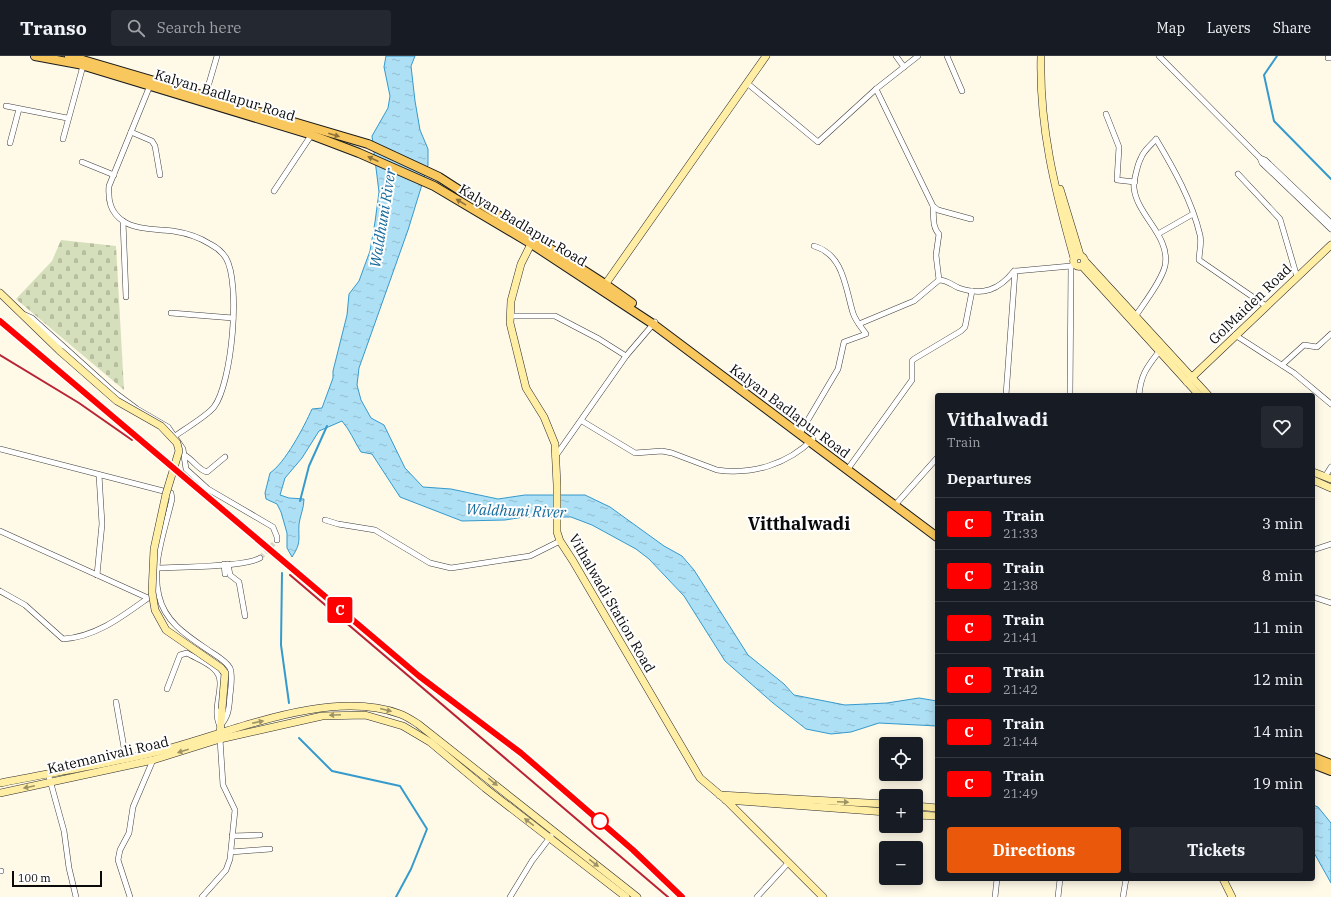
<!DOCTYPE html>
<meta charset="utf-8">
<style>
body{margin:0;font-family:"IBM Plex Serif",serif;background:#242831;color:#f1f3f6;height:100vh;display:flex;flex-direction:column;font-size:15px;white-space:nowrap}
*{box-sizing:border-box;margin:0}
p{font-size:13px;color:#9ea1a6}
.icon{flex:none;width:22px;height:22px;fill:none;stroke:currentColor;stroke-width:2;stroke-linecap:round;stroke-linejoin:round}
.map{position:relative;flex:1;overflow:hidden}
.side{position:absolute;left:935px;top:337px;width:380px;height:488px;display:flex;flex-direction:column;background:#171b24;border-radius:4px;box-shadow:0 2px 10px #0003}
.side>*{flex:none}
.badge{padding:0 8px;border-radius:3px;font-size:14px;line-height:26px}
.fabs{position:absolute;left:879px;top:681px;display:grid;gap:8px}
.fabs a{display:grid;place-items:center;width:44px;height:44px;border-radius:4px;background:#171b24;box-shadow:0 2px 10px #0003;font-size:20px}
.scale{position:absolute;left:12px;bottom:10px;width:90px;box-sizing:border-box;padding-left:4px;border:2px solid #0a0a0a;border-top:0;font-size:11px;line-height:14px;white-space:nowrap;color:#0a0a0a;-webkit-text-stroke:3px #fff;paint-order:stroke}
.map>.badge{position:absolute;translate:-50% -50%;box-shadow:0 0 0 2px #fff}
h2{padding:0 12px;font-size:15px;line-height:36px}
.round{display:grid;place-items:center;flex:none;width:42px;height:42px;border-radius:4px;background:#242831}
.overview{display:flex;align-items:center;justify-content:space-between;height:68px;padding:0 12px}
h1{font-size:19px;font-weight:700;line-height:30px}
.button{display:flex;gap:8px;margin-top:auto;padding:8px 12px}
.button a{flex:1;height:46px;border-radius:4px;background:#ea580c;color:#fff;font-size:16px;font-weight:700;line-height:46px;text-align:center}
.button a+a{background:#242831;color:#f1f3f6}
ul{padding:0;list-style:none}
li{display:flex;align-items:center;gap:12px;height:52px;padding:0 12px;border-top:1px solid #363941}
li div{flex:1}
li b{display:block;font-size:15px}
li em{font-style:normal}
li .badge{min-width:44px;font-weight:700;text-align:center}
header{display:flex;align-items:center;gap:24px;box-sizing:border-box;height:56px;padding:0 20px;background:#171b24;border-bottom:1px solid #363941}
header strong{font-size:19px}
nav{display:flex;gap:22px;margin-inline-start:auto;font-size:14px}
.search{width:280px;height:36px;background:#242831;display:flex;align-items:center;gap:10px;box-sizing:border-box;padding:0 14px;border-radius:4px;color:#9ea1a6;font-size:15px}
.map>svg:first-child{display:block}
.cemetery{fill:url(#cemetery-stones)}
.water{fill:url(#water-ripples);stroke:#359acc}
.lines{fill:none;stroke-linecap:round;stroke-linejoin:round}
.stream{stroke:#359acc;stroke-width:2}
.street-tunnel{stroke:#dad5c7;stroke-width:5;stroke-dasharray:5 2.5;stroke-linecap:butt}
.street-casing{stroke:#3d3d3d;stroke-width:6}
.secondary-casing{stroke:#2c2c2c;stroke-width:8}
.primary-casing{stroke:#1b1b1b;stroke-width:10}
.street{stroke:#fff;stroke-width:5}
.secondary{stroke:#ffeea3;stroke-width:7}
.primary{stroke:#f8c85f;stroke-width:8}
.rail{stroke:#b82435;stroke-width:2}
.secondary-bridge-casing{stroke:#2c2c2c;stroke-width:8;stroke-linecap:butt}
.secondary-bridge{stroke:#ffeea3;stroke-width:7}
.oneway{fill:#8d7239}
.oneway2{fill:#9d9366}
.line-casing{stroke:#fff;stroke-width:9}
.line{stroke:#f00;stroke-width:6}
.stop-dot{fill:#fff;stroke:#f00;stroke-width:2}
.labels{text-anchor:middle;stroke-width:4;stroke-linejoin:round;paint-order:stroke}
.street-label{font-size:14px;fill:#0a0a0a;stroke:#fff}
.water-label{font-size:15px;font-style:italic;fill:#16699a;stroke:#fff}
.district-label{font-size:18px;font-weight:bold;fill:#0a0a0a;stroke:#fff}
</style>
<header>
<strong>Transo</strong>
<div class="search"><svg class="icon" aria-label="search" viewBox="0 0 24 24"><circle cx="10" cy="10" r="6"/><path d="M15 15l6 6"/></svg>Search here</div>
<nav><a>Map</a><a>Layers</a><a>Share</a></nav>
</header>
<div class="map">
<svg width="1331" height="841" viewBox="0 0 1331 841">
<defs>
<pattern id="cemetery-stones" width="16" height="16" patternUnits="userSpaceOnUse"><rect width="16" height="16" fill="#d5dfbb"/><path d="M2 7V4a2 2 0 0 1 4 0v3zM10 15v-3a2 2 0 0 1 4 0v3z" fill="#b6be9f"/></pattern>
<pattern id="water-ripples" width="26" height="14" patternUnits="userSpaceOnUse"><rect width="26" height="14" fill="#addff5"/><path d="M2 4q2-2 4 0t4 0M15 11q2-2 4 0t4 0" fill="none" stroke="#94bed1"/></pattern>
</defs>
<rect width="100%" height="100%" fill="#fff9e8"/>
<polygon class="cemetery" points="61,184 116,190 124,334 16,243 52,205"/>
<g class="water">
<path d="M 386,0 L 415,0 L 411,10 L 415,45 L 420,74 L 428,93 L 428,109 L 408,174 L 359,312 L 357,329 L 361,344 L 371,362 L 384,369 L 405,412 L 423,431 L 451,433 L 498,443 L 525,439 L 585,439 L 610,451 L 664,490 L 682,500 L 694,514 L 748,599 L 784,628 L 794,639 L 845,649 L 887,647 L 919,642 L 937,645 L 937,670 L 879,667 L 851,676 L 831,678 L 806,673 L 773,647 L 725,605 L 684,540 L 649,503 L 636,493 L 592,469 L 571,461 L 524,461 L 505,464 L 462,465 L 400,441 L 372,398 L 361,396 C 354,385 350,374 342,365 L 319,375 L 302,402 L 285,422 L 280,439 L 289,442 L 304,443 C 304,452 300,460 299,468 C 298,483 302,486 292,501 L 287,492 L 287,477 L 281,456 L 277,448 L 266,443 L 265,437 L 270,417 C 285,407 304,371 312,353 L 322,352 L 333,322 L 333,315 L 347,259 L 349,238 L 359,225 L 370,195 L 375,166 L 379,136 L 372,80 L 388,52 L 390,40 L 384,11 Z"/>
<polygon points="1313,749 1318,751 1331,767 1331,827 1313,795"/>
</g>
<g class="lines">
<g class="stream">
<polyline points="1277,0 1264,19 1274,65 1331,123"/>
<polyline points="300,445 309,410 327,370"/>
<polyline points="282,517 281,589 289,647"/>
<polyline points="299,682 332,715 400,730 427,773 411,813 396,841"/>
</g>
<polyline class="street-tunnel" points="260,502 277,484"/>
<defs>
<g id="street">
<polyline points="896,0 904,11"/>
<polyline points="947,0 962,35"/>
<polyline points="1159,0 1260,102 1262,107 1331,173"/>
<polyline points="1328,2 1331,2"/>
<path d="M 151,27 L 109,130 C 108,144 110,156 123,165 C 136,174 157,173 173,175 C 186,177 199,181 210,188 C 216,191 222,196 226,202 C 241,228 232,327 214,351 C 208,359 185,373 175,380"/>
<polyline points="747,27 818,86 876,33 918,0"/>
<polyline points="876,33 933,150 938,154 971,163"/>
<polyline points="205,41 217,0"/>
<polyline points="6,50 67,62"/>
<polyline points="1106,58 1119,91 1117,124 1135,126"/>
<polyline points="131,76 152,85 155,90 160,119"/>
<polyline points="63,83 83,10"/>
<polyline points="10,87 19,53"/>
<polyline points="1260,102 1265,104 1331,167"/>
<polyline points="82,106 114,119"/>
<polyline points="1238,118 1280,163 1297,221"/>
<polyline points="274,135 312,78"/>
<path d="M 933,151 C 934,160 932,171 939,178 L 936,199 L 939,224"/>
<polyline points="123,165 126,241"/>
<polyline points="1158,178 1193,158"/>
<polyline points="171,257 233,262"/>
<polyline points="23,258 32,262 114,336 137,353 168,371 183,393 186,413 208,433 273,471 277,481 277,484"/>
<polyline points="511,260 555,260 599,283 626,300"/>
<path d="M 1135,261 C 1144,247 1161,226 1165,210 C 1171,180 1137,160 1134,132 C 1133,127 1138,107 1141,102 C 1143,95 1152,88 1156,83 C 1174,113 1192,145 1200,179 C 1202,187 1199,197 1199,204 L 1266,250"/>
<path d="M 859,268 L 914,245 L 939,224 C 947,224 952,229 959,232 C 983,240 999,234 1014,215"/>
<polyline points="1235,279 1294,317 1331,348"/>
<polyline points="1282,309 1304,289 1317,291 1331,278"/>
<polyline points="1006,339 1015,215 1071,210"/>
<polyline points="1070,339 1071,210 1075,208"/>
<path d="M 1139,339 C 1141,317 1148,310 1161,293"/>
<path d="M 582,365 L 635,397 L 662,395 L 672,397 L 717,414 C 753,419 788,408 813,383"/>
<path d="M 802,374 L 838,313 L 844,286 L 866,278 C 861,271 855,264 853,257 C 845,231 844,199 814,190"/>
<path d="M 0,393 L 171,437 L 172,443 C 165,474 151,509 159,540 C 165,567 189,581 211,596 C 217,600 226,605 230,612 C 233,620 231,631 230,639 C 229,652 229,660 220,670 C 210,651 229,626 214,613 C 207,606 195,602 187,597 L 180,599 L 167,633"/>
<path d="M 184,399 C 193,403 198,414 207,416 L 225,401"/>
<polyline points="555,401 626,300 655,266"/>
<polyline points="850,410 912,324 912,305 914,303 961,275 965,271 972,235"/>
<polyline points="1326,419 1331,411"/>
<polyline points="895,449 937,402"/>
<polyline points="325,464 338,468 375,474 430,507 451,512 530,500 560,485"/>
<polyline points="0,475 148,542"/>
<polyline points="1313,494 1331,488"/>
<polyline points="224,508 225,518"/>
<polyline points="228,508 230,519 239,526 245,560"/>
<path d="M 157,512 C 178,511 246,511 260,502"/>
<polyline points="97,519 102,468 99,419"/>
<path d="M 0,535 L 25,549 L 63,583 C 96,581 123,560 148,542 L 155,541"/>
<polyline points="1313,541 1331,547"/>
<polyline points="116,646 126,703"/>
<polyline points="48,717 64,775 69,812 76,841"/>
<polyline points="232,780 260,779"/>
<polyline points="231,796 270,793"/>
<polyline points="0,815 1,815"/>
<polyline points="130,841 118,804 120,794 129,777 133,751 153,704"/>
<polyline points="202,841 226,814 230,803 235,754 223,729 220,683"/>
<polyline points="510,841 532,805 551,780"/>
<polyline points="757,841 789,806"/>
<polyline points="995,841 997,823"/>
<polyline points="1058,841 1060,823"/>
<polyline points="1123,841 1126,823"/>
</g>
<g id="secondary">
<path d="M 1041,0 C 1039,71 1055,134 1074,202"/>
<polyline points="1060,133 1080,199"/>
<polyline points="533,184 521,208 511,245 510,267 526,332 544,361 555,388 557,429 557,476 560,485 573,505 700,722 726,744 823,841"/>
<circle cx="1079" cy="205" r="5.5"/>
<polyline points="1085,205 1208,339"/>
<polyline points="1082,210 1199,339"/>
<polyline points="602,233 766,0"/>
<polyline points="0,237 60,295"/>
<polyline points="1187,326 1331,189"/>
<polyline points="1313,416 1331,423"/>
<polyline points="1313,424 1331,432"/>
<polyline points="220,679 222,653"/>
<path d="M 0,727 C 50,717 102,709 152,697 C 224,680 326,631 400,658 C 406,660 412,664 418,668 L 637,841"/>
<polyline points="0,737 153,704 220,683 322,660 365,659 403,670 430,686 485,732 626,841"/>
<polyline points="720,739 886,748"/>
<polyline points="726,744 886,756"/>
<polyline points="916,750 937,752"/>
<polyline points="916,759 937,760"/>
<polyline points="1223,823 1232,841"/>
</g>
<g id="primary">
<polyline points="35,0 78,8 309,78 359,97 434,130 530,187 653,268 937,481"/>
<polyline points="69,0 368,88 439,121 605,228 632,247"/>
<polyline points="1313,701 1331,708"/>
<polyline points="1313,708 1331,715"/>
</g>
</defs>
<use href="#street" class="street-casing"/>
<use href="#secondary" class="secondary-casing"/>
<use href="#primary" class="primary-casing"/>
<use href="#street" class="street"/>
<use href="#secondary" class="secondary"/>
<use href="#primary" class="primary"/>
<g class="rail">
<polyline points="0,265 419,620 521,697 633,795 682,841"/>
<polyline points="0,299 79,347 132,384"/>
<polyline points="290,519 668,841"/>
</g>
<defs>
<polyline id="secondary-bridge" points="60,295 117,345 161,370 177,387 179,395 166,438 154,493 152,536 155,554 166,574 221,612 225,617 222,653"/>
</defs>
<use href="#secondary-bridge" class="secondary-bridge-casing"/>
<use href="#secondary-bridge" class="secondary-bridge"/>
</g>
<defs><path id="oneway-solid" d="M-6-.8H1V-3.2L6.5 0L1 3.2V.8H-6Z"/></defs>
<g class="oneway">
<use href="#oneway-solid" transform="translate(334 79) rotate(16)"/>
<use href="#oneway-solid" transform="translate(373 103) rotate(-156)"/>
<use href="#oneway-solid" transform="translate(461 146) rotate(-149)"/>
</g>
<g class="oneway2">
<use href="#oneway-solid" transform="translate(386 654) rotate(14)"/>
<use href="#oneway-solid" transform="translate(335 659) rotate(177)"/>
<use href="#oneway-solid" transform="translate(258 666) rotate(-12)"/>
<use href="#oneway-solid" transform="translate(183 695) rotate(163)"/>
<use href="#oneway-solid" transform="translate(493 726) rotate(39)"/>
<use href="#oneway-solid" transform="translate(29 731) rotate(168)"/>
<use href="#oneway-solid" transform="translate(843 746) rotate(3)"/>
<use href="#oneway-solid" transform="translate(529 766) rotate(-143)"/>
<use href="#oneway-solid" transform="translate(594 807) rotate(38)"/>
</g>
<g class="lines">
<defs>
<polyline id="line" points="0,265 419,620 521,697 633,794 682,841"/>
</defs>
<use href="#line" class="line-casing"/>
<use href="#line" class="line"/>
</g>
<circle class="stop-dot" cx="600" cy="765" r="8"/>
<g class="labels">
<g class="street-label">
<text transform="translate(225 39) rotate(17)" y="5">Kalyan Badlapur Road</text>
<text transform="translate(523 169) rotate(31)" y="5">Kalyan Badlapur Road</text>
<text transform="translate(1250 248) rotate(-44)" y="5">GolMaiden Road</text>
<text transform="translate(790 355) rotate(37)" y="5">Kalyan Badlapur Road</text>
<text transform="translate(612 547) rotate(60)" y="5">Vithalwadi Station Road</text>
<text transform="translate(108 699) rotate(-13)" y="5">Katemanivali Road</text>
</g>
<g class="water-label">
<text transform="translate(383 162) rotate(-81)" y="5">Waldhuni River</text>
<text transform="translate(516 455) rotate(2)" y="5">Waldhuni River</text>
</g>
<g class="district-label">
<text x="799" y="474">Vitthalwadi</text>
</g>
</g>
</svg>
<div class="fabs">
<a><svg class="icon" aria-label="locate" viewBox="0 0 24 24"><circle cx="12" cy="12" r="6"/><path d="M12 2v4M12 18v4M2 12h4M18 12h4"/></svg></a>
<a>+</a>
<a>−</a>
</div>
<div class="scale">100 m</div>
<b class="badge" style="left:340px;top:554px;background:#f00;color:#fff">C</b>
<section class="side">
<div class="overview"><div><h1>Vithalwadi</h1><p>Train</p></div><a class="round"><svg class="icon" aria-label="heart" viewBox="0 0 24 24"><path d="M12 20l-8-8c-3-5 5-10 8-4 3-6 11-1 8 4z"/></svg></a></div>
<h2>Departures</h2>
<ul>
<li><span class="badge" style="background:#f00;color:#fff">C</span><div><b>Train</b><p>21:33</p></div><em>3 min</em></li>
<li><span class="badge" style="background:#f00;color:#fff">C</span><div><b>Train</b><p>21:38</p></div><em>8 min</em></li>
<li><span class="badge" style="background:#f00;color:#fff">C</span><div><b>Train</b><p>21:41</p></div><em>11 min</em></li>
<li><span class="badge" style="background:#f00;color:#fff">C</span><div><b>Train</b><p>21:42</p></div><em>12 min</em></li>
<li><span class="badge" style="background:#f00;color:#fff">C</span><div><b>Train</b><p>21:44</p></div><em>14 min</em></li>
<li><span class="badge" style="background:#f00;color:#fff">C</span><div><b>Train</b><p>21:49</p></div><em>19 min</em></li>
</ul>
<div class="button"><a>Directions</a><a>Tickets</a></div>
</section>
</div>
